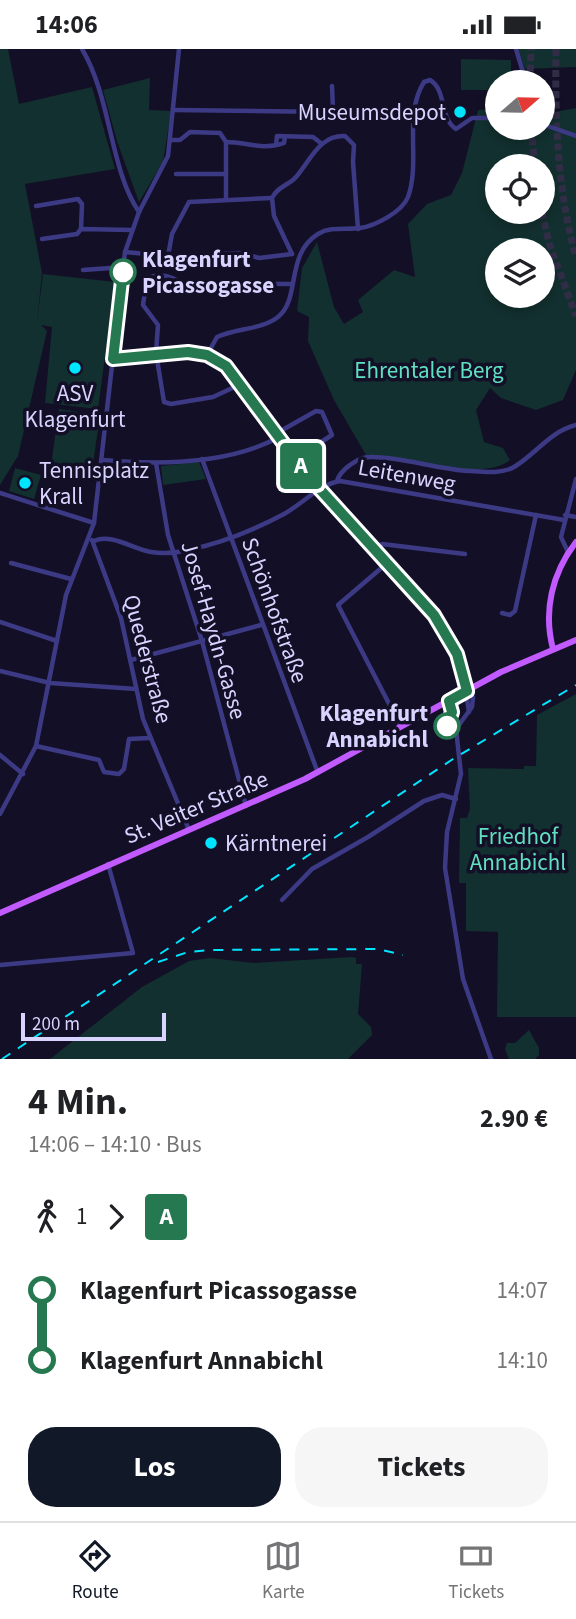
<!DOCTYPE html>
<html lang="de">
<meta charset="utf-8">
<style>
body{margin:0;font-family:"Source Sans 3",sans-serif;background:#f6f6f6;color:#202124;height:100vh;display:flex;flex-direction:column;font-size:26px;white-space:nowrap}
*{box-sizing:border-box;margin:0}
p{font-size:23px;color:#757577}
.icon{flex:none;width:38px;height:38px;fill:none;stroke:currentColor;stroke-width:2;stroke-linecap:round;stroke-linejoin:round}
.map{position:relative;height:1010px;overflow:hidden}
.details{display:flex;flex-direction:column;background:#fff;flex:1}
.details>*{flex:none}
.badge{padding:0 14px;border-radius:5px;font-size:24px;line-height:46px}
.needle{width:46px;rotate:70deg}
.controls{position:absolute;left:485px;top:21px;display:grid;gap:14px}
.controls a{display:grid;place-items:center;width:70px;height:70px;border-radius:50%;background:#fff;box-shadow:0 4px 10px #0003;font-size:35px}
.scale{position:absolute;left:21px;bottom:18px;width:145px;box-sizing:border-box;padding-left:7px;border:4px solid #d9d4ff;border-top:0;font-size:19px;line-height:24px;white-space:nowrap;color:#d9d4ff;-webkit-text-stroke:5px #130f26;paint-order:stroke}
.map>.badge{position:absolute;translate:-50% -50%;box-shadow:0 0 0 4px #fff}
.legs{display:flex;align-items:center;gap:10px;height:77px;padding:0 28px;font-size:23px}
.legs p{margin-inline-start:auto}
.head{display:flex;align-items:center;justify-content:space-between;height:119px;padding:0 28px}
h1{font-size:38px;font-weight:700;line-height:52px}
.cta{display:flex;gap:14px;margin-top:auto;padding:14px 28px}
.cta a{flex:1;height:80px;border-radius:28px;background:#111827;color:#fff;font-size:28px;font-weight:700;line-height:80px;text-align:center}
.cta a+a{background:#f6f6f6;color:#202124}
ul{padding:0 28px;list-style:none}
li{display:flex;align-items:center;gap:24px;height:70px;font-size:26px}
li i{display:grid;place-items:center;width:10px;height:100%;margin:0 9px;background:currentColor}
li i::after{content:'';width:18px;height:18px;margin:-9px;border:5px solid;border-radius:50%;background:#fff}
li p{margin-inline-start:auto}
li:first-child i{background:linear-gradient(#0000 50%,currentColor 0)}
li:last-child i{background:linear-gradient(currentColor 50%,#0000 0)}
.status{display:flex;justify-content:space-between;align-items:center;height:49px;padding:0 35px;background:#fff;direction:ltr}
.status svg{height:19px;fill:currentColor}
.tab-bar{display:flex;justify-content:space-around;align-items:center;height:98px;border-top:2px solid #e0e0e0;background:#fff;font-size:19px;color:#757577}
.tab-bar a{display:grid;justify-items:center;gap:4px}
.tab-bar .active{color:#111827}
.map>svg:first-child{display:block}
.green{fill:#12302f;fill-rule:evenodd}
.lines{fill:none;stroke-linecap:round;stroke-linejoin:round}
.highway-tunnel{stroke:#312d47;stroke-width:7;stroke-dasharray:7 3.5;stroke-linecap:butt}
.minor{stroke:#3d3a85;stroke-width:4.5}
.major{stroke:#c25bff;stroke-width:6}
.rail{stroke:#00e5ff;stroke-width:2;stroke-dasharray:10 9;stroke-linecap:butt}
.line-1-casing{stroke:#fff;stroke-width:16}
.line-1{stroke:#267850;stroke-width:10}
.poi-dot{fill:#00e5ff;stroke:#130f26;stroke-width:2.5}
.stop-1-dot{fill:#fff;stroke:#267850;stroke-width:3.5}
.labels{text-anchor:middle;stroke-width:7;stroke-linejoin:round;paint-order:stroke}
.poi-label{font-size:23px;fill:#d9d4ff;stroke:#130f26;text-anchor:start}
.stop-label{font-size:23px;font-weight:bold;fill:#d9d4ff;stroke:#130f26;text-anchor:start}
.park-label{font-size:23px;fill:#5fe0c0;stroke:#130f26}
.street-label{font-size:23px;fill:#d9d4ff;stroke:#130f26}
</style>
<div class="status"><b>14:06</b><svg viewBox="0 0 49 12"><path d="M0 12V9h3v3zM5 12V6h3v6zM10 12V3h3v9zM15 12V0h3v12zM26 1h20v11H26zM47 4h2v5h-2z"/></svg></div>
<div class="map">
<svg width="576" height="1010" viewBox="0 0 576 1010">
<rect width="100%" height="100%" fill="#130f26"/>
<g class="green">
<polygon points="0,0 8,0 19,55 92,38 115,120 25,135 42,224 37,274 43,225 115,233 98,360 45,354 52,278 41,276 47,282 18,407 0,436"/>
<polygon points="518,0 576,0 576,18 525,20"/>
<polygon points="461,10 511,11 511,33 497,33 497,41 461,41"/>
<polygon points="150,29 149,61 171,62 163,113 139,153 117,92 103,41"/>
<path d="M 576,59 L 576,321 L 563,351 L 536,361 L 501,349 L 490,339 L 476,361 L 484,393 L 503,399 L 510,411 C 483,433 401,411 366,406 L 334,351 L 308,292 L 309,268 L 297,262 L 302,219 L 317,193 L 334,258 L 344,275 L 363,263 L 358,251 L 394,221 L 415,228 L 408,175 L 427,155 L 451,146 L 462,124 L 478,61 L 497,60 L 497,79 L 542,79 L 543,65 ZM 497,117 L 542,117 L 542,163 L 497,163 ZM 497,201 L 542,201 L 542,247 L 497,247 Z"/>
<polygon points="59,360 100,366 91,429 50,423"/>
<polygon points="199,413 206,430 163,436 161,417"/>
<polygon points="15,419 41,426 34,450 9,442"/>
<polygon points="576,645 576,968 497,968 498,883 466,882 466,834 459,834 460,769 467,769 470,760 468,719 524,720 524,717 536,717 537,666"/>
<polygon points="352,908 356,909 356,915 362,915 358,965 371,978 372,986 348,1010 50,1010 142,938 189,912 210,909 254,914"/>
<polygon points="529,981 539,999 539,1006 535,1010 509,1010 505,1000 507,994 515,994"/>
</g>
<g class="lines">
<g class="highway-tunnel">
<path d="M 556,0 C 555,70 557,141 576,208"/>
<polyline points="530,33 531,0"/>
<polyline points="531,79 535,117"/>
<polyline points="542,163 549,194 576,267"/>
</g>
<g class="minor">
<path d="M 82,0 C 111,48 110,121 139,163"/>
<polyline points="516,0 526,33"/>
<polyline points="174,61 329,63 333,60 332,37"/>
<polyline points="542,75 576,87"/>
<polyline points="171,91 180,91 190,83 220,84 226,93 226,150"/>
<path d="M 226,93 C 248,93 263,102 284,94 L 285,88"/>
<polyline points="276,96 277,87 313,88 322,95"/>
<polyline points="176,125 226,125"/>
<polyline points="36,157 78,150 82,155 81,180"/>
<polyline points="42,190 77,185 81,180 131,181"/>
<polyline points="125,203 168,207 241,204 259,209 292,205"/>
<path d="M 292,205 L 274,167 L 272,149 C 278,137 288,137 296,128 C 311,111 319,86 345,87 L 354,96 L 353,113 L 358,180"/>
<polyline points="168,207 172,185 189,153 272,149"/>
<polyline points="83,221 124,218"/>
<path d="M 207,306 L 217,288 C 236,279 261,281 278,268 C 301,250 285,205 318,185 C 331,177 346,181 360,179 C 375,177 402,163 408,148 C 421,112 403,66 424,33 L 430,31 C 447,41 439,69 456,80 L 472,69 L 497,69"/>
<path d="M 113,310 C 152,311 191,290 226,317 L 307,426 L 434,567 L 462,619 L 469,663"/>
<path d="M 241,335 L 213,348 L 171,355 L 164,353 L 156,304 L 158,276 L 143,256 L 147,230 C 158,222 173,229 184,234 L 291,235"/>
<polyline points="277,384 316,362 322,363 332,386 295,410"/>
<polyline points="202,410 318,724"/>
<path d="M 102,411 C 158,416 228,416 279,388"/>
<polyline points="156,414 168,486 202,592 246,757"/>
<path d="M 337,432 C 340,421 358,408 370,408 C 400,407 439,421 471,422 C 485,423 502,425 514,418 C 536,405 549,383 576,376"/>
<polyline points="0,444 94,474"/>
<polyline points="565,466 576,468"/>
<polyline points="92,491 121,569 143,670 189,781"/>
<path d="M 94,492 C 111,484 133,500 151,503 C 163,505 176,504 188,501 C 222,494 254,481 284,465 C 302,455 320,435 340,432 L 564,471"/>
<polyline points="373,501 382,495 465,505"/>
<polyline points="568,503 561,488 576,430"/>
<polyline points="11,514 71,530"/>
<polyline points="386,515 338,556 401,678"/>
<polyline points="502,564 510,566 515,562 536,466"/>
<polyline points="0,573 57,592"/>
<polyline points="131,611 261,576"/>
<polyline points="0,622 50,634 136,640"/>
<polyline points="467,642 473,648 472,658 456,680 461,725 447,783 445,819 463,930 491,1010"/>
<polyline points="36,697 99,711 104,723 119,725 124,720 129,690 150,689"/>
<polyline points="0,706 23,725"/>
<polyline points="0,765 36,697 66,546 94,474 125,203 139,163 168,107 179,0"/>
<polyline points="282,851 312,820 368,788 424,752 442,746 456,750"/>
<polyline points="0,916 133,904 108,815"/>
</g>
<g class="major">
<path d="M 553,600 C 543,562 552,524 576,493"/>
<polyline points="0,864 305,730 501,623 576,591"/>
</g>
<g class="rail">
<polyline points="158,913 188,903 210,901 378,900 403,906"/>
<polyline points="2,1010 453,710 576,636"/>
</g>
</g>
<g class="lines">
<defs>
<polyline id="line-1" points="123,223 113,310 188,303 207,306 226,317 307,426 434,566 457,605 467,642 449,652 452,663 447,677"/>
</defs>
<use href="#line-1" class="line-1-casing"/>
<use href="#line-1" class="line-1"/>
</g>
<g class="poi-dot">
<circle cx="460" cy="63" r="7"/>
<circle cx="75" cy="319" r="7"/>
<circle cx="25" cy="434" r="7"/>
<circle cx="211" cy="794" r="7"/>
</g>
<g class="stop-1-dot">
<circle cx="123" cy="223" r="12"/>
<circle cx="447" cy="677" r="12"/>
</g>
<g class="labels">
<g class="poi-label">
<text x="446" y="71" text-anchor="end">Museumsdepot</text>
<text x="75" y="352" text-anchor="middle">ASV<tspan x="75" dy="26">Klagenfurt</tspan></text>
<text x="39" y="429">Tennisplatz<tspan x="39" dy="26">Krall</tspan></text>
<text x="225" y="802">Kärntnerei</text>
</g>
<g class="stop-label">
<text x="142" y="218">Klagenfurt<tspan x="142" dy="26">Picassogasse</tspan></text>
<text x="428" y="672" text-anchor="end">Klagenfurt<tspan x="428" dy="26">Annabichl</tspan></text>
</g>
<g class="park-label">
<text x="429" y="329">Ehrentaler Berg</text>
<text x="518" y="795">Friedhof<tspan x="518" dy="26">Annabichl</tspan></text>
</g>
<g class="street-label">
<text transform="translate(407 426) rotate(10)" y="8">Leitenweg</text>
<text transform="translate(275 561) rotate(70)" y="8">Schönhofstraße</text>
<text transform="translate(214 581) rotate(74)" y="8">Josef-Haydn-Gasse</text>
<text transform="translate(148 610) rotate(75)" y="8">Quederstraße</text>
<text transform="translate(196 758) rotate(-23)" y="8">St. Veiter Straße</text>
</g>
</g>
</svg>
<div class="controls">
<a><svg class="needle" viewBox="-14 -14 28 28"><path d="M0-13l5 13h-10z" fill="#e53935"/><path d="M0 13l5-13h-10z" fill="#757577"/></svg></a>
<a><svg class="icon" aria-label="locate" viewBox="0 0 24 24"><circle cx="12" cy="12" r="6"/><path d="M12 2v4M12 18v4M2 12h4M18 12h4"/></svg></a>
<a><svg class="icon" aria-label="layers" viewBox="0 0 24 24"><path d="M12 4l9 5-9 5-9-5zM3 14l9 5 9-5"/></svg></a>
</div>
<div class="scale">200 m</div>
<b class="badge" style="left:301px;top:417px;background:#267850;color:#fff">A</b>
</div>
<section class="details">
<div class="head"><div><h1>4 Min.</h1><p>14:06 – 14:10 · Bus</p></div><b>2.90 €</b></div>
<div class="legs"><svg class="icon" aria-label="walk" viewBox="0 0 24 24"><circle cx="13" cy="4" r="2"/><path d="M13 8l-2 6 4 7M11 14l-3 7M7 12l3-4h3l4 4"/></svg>1<svg class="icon" aria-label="forward" viewBox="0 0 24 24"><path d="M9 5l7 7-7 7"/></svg><b class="badge" style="background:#267850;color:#fff">A</b></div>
<ul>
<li><i style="color:#267850"></i><b>Klagenfurt Picassogasse</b><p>14:07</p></li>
<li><i style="color:#267850"></i><b>Klagenfurt Annabichl</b><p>14:10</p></li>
</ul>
<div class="cta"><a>Los</a><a>Tickets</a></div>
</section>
<nav class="tab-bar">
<a class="active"><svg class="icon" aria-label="directions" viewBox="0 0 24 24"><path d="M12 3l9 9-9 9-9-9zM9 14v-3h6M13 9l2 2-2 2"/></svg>Route</a>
<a><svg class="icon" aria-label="map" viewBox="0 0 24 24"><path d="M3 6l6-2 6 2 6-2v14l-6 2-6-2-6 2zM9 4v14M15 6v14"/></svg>Karte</a>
<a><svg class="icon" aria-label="tickets" viewBox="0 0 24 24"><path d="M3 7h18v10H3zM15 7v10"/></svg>Tickets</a>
</nav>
